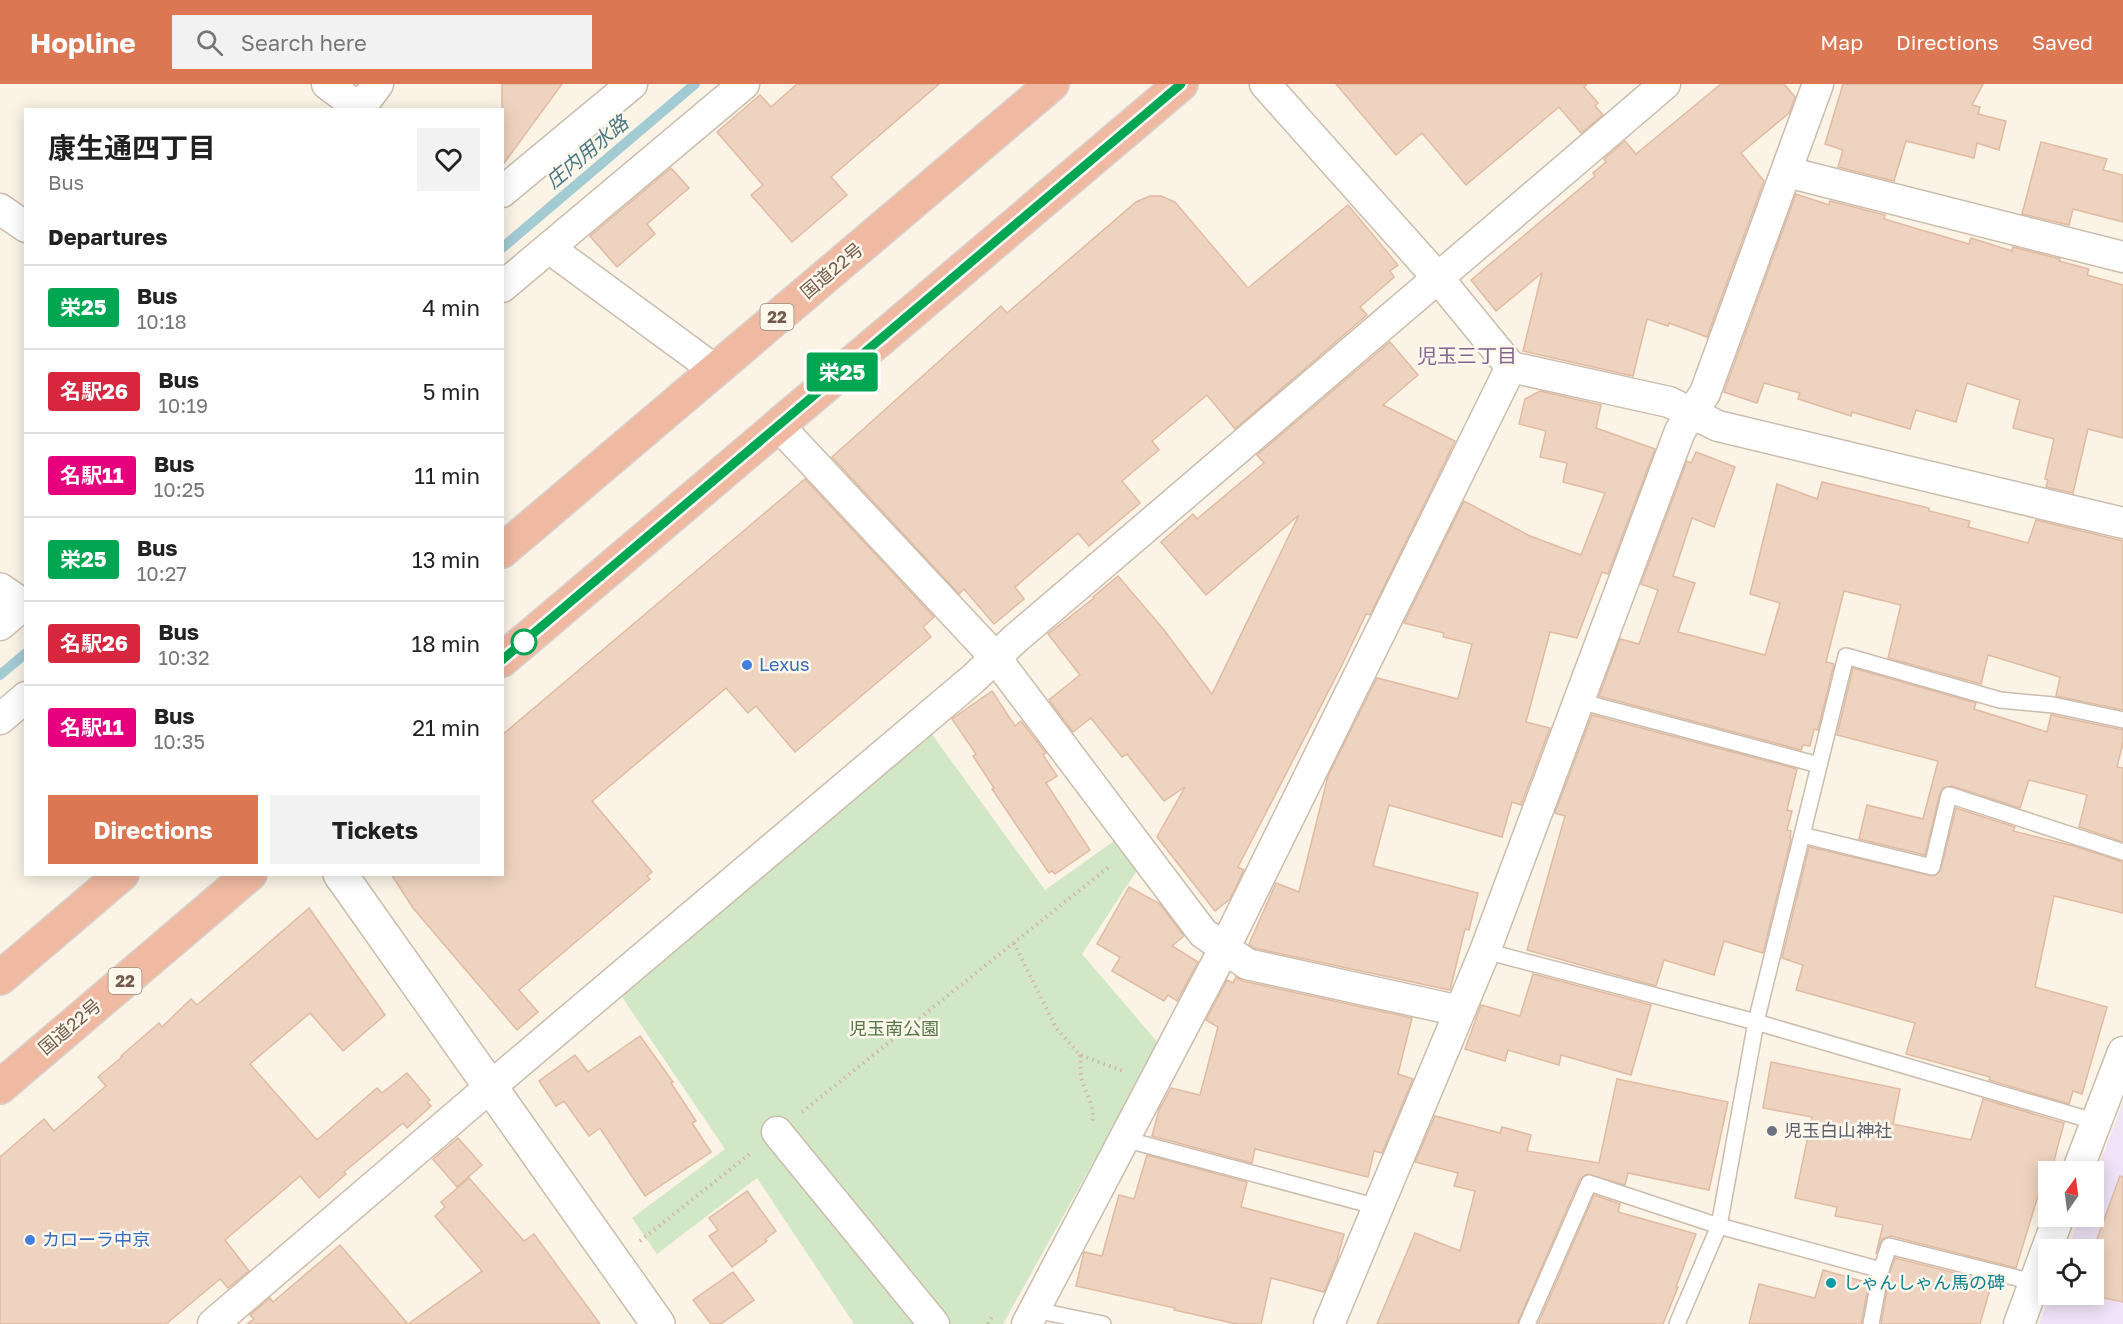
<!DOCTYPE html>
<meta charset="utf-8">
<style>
body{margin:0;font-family:"Golos Text","Noto Sans JP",sans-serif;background:#f2f2f2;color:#222;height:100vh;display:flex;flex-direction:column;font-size:22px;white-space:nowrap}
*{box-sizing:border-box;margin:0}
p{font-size:20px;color:#767676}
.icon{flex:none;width:33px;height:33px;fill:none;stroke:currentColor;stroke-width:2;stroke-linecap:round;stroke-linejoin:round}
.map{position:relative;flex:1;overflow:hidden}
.side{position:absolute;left:24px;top:24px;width:480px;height:768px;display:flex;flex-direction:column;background:#fff;border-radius:0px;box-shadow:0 3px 15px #0003}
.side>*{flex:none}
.badge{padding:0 12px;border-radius:4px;font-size:21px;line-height:39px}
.needle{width:39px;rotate:14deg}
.tools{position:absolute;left:2038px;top:1077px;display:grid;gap:12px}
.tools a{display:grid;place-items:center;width:66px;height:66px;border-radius:0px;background:#fff;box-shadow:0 3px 15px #0003;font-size:30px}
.map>.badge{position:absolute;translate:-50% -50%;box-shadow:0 0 0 3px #fff}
h2{padding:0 24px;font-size:22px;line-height:54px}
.round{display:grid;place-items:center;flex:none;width:63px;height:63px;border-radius:0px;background:#f2f2f2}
.overview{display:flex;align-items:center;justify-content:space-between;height:102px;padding:0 24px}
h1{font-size:28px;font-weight:700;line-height:45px}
.cta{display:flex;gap:12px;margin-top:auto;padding:12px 24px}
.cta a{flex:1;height:69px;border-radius:0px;background:#dc7754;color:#fff;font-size:24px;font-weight:700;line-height:69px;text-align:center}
.cta a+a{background:#f2f2f2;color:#222}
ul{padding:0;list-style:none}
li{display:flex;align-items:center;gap:18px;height:84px;padding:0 24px;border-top:2px solid #e0e0e0}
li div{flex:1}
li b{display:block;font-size:22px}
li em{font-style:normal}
li .badge{min-width:66px;font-weight:700;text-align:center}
header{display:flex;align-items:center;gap:36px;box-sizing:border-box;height:84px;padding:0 30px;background:#dc7754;color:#fff}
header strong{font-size:28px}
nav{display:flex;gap:33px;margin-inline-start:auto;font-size:21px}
.search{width:420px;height:54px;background:#f2f2f2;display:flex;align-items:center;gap:15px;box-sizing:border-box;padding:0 21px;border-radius:0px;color:#767676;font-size:22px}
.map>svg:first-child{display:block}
.education{fill:#f0e3f7}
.green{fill:#d2e7c6}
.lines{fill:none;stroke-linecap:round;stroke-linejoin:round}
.stream{stroke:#a3cbd4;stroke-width:10}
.building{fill:#eed4c0;stroke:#e0bba1;stroke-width:1.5}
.lane-casing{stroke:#ccbcad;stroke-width:18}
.street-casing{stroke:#ccbcad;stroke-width:33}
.secondary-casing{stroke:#cebcab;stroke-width:36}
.highway-casing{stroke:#d8d1cd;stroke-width:36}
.path{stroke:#d3b7a3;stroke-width:4;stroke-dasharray:1.5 4.5;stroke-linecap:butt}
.lane{stroke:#fff;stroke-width:15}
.street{stroke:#fff;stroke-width:30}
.secondary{stroke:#fff;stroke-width:33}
.highway{stroke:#f0b9a2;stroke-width:33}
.line-casing{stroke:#fff;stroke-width:14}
.line{stroke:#00a651;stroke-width:9}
.stop-dot{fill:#fff;stroke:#00a651;stroke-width:3}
.shop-dot{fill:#3f7fe0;stroke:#fef7ec;stroke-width:2}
.worship-dot{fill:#6b7280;stroke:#fef7ec;stroke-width:2}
.culture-dot{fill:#0f9aa8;stroke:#fef7ec;stroke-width:2}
.labels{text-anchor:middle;stroke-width:5;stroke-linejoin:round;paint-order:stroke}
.shield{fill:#fef7ec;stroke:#9c8a7d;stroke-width:1.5}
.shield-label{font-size:16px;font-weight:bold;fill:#725b4d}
.street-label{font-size:18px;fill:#725b4d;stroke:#fef7ec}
.shop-label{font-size:18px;fill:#366cbe;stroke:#fef7ec;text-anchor:start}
.park-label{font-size:18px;fill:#537845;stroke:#fef7ec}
.worship-label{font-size:18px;fill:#5b616d;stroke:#fef7ec;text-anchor:start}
.culture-label{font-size:18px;fill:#0d838f;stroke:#fef7ec;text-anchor:start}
.water-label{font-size:20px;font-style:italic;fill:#487884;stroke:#fef7ec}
.neighbourhood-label{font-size:20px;fill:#82658e;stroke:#fef7ec}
</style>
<header>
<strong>Hopline</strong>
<div class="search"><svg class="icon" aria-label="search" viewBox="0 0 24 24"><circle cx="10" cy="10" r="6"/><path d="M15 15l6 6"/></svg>Search here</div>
<nav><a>Map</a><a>Directions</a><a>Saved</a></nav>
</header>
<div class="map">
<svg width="2123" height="1240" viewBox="0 0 2123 1240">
<rect width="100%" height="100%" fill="#fbf3e6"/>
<polygon class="education" points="2123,1018 2123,1240 2039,1240 2050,1211 2094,1210 2094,1166 2067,1165 2080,1133 2094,1132 2094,1095"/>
<polygon class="green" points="931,649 1045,806 1117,755 1138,785 1082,870 1159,960 1003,1240 854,1240 757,1094 657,1170 632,1134 725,1065 622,913"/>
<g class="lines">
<g class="stream">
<polyline points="502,164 695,0"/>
<polyline points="0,591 26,569"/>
</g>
</g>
<g class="building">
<polygon points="502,0 562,0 502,82"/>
<polygon points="797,0 939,0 831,93 847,111 792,158 751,111 763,101 717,48 760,11 771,23"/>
<polygon points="1336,0 1587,0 1584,3 1598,19 1595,22 1603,31 1581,49 1559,23 1466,101 1422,49 1396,71"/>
<polygon points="1721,0 1784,0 1795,13 1789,29 1741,69 1764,97 1707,253 1669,239 1668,242 1647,235 1633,292 1523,267 1542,189 1496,227 1471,196 1595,92 1593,89 1606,78 1604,75 1625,57 1636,70"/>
<polygon points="1843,0 1983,0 1972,21 1980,23 1978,30 2006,37 1999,66 1977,59 1974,74 1906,57 1894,97 1838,83 1843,66 1825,60"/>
<polygon points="2041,58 2107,75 2103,86 2123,91 2123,138 2073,125 2069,141 2022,130"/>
<polygon points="671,84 689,104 647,140 655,150 617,183 590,152"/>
<polygon points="1796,110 1829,121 1830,117 1885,131 1884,135 1969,160 1971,154 2012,167 2013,163 2060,175 2059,177 2089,185 2087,191 2123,201 2123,354 2088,345 2073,409 2046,403 2048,396 2045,395 2054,355 2013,344 2020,316 1967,299 1956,338 1916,326 1910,345 1852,328 1851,332 1798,315 1800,309 1764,299 1757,319 1724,308"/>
<polygon points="1150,112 1161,112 1175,118 1248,204 1348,121 1398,181 1390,187 1394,193 1360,223 1367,231 1235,345 1207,311 1152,357 1159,366 1122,397 1140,419 1089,462 1078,449 1015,503 1024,515 994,540 964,505 959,510 832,373 1001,222 1007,229 1136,118"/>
<polygon points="1390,258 1418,291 1383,321 1455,357 1370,531 1366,530 1343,579 1238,783 1244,786 1230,815 1215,827 1157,753 1185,703 1164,717 1127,670 1122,673 1091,634 1073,648 1049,616 1080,591 1048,550 1094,514 1093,513 1118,492 1164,546 1212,610 1299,431 1206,511 1161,458 1193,430 1197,435 1264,379 1257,371"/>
<polygon points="1540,307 1601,321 1596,344 1655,365 1608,490 1602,488 1577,554 1550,548 1526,638 1550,644 1521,721 1512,718 1502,753 1389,721 1373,782 1478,809 1469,846 1465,845 1450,906 1254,864 1249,860 1276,799 1299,808 1328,692 1377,594 1458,615 1472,560 1443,553 1444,549 1404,539 1464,417 1530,452 1581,471 1605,409 1563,398 1567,379 1540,373 1546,347 1519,340 1525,315"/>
<polygon points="1696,368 1735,383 1714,443 1692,434 1673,492 1695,499 1678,548 1765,571 1780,519 1750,510 1777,400 1817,415 1822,398 1929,424 1929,427 1970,437 1968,443 2028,459 2036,436 2123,457 2123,626 2056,612 2060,593 1988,571 1981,600 1888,574 1901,521 1844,507 1826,578 1834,580 1818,646 1814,645 1810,662 1803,661 1801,666 1599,612 1620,555 1639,560 1658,506 1641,500 1687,377 1691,379"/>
<polygon points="805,395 934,533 923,543 931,553 795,668 756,622 748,629 726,604 592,717 652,788 647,792 650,795 519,906 538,928 517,946 413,824 391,790 502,790 502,651"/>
<polygon points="1853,584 1976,619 1974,625 2047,648 2051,631 2123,646 2123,658 2117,683 2123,684 2123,758 2079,743 2087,711 2029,696 2020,724 1952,702 1943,704 1940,709 1925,771 1859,755 1867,721 1923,735 1938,677 1837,651"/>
<polygon points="992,607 1015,642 1021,637 1046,669 1043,671 1057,692 1046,699 1090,766 1055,790 1052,787 1049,789 992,705 994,704 973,672 976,670 952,635"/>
<polygon points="1592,631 1797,685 1787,726 1792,727 1787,746 1791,747 1790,754 1791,755 1763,869 1724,857 1714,891 1664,876 1656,902 1527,866 1565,732 1555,729"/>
<polygon points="1956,724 2015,743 2013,747 2074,762 2123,778 2123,829 2054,812 2035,903 2107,923 2082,1010 2073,1007 2069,1020 1989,996 1990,993 1906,970 1915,939 1796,906 1803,881 1782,874 1809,763 1934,792 1941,785"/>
<polygon points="1129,803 1160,820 1184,852 1172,862 1198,878 1177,917 1168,911 1164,917 1112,887 1120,873 1097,860"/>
<polygon points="309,824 385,931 343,967 310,929 250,980 317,1056 377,1004 382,1009 407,989 430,1016 427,1018 431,1022 407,1044 403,1039 344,1088 346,1090 319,1114 300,1092 225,1156 249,1187 228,1204 220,1195 166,1240 0,1240 0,1073 44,1035 54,1047 106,1002 98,993 122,973 121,972 159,939 162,943 191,915 197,921"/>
<polygon points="1533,890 1651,921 1631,991 1561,971 1559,981 1508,966 1505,977 1465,965 1481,921 1520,932"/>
<polygon points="1236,893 1243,897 1412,934 1398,990 1413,995 1382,1069 1374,1067 1368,1093 1255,1065 1252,1079 1152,1052 1159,1026 1171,1004 1200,1011 1218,943 1206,936 1227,896 1233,899"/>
<polygon points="640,952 673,998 671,999 696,1037 692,1039 711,1068 645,1112 600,1044 589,1052 564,1017 556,1022 539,997 575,971 588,988"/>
<polygon points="1771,978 1900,1005 1893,1040 1971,1056 1983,1015 2064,1039 2051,1088 2049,1088 2049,1093 2044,1092 2016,1184 1891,1152 1882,1155 1876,1170 1883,1141 1835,1132 1837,1123 1795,1114 1812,1033 1763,1024"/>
<polygon points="1617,995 1728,1018 1709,1106 1628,1089 1625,1101 1587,1090 1580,1095 1517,1240 1377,1240 1415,1149 1460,1167 1475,1107 1454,1102 1458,1089 1415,1078 1435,1032 1500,1049 1502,1043 1531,1051 1527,1067 1599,1079"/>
<polygon points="458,1054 482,1081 457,1103 433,1075"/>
<polygon points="1147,1071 1247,1098 1241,1123 1344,1150 1337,1176 1324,1208 1271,1194 1261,1240 1237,1240 1174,1226 1175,1224 1076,1202 1084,1168 1102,1172 1119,1111 1134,1115"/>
<polygon points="2120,1092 2123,1093 2123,1218 2086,1210 2094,1210 2093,1166"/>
<polygon points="469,1094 524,1157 534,1150 600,1240 247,1240 254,1235 250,1231 270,1214 273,1218 340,1161 408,1240 482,1187 435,1132 445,1123 441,1118"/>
<polygon points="747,1107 776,1147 765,1155 767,1157 732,1183 709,1152 718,1146 709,1134"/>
<polygon points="1594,1111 1620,1120 1618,1128 1696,1150 1676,1203 1678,1203 1663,1240 1538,1240"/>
<polygon points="1895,1174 1992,1198 1980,1240 1881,1240 1890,1188"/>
<polygon points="1823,1186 1869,1199 1861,1240 1749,1240 1759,1200 1815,1214"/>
<polygon points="733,1188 754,1216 721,1240 711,1240 693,1216"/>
</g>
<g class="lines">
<defs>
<g id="lane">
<polyline points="1579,617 1819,681"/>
<polyline points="1802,751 1932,783 1949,711 2123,768"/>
<polyline points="1485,867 1756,938 2097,1038"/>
<polyline points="1124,1055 1378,1123"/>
<polyline points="1035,1226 1103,1240"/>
<polyline points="1527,1240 1589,1099 1719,1142 1881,1186"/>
<polyline points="1677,1240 1719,1142 1756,938 1846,572 2000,616 2053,621 2123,636"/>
<polyline points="1871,1240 1881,1186 1889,1162 2033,1198"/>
</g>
<g id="street">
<polyline points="327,0 362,26"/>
<polyline points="1265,0 1438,194 1511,283 1669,318 1718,342 2123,439"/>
<polyline points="360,24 378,0"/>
<polyline points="1787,88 2123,173"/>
<polyline points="502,108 632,0"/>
<polyline points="0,125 26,143"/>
<polyline points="549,164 715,286"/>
<polyline points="502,203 744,0"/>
<polyline points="779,342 995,573 1203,849 1247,880 1460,927"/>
<polyline points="0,541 26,519"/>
<polyline points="0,635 26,613"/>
<polyline points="777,1048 934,1240"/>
<polyline points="2077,1088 2123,968"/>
<polyline points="213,1240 490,1003 974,594 1015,555 1665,0"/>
<polyline points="1027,1240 1224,865 1511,283"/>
<polyline points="1329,1240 1485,867 1680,347 1705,309 1818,0"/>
<polyline points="2019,1240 2059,1132"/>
</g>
<g id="secondary">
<polyline points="0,506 26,524"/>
<polyline points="340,790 658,1240"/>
</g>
<g id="highway">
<polyline points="502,467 1052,0"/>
<polyline points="502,576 1181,0"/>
<polyline points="0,894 122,790"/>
<polyline points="0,1003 250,790"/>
</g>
</defs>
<use href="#lane" class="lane-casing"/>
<use href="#street" class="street-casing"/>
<use href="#secondary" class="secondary-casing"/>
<use href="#highway" class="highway-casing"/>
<g class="path">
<polyline points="1014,859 1056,944 1080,971 1123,987"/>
<path d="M 1080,971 C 1081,979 1080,988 1082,996 C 1086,1010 1096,1024 1092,1039"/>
<polyline points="802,1028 1110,782"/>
<polyline points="640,1157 751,1069"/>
<polyline points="988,1240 993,1230"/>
</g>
<use href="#lane" class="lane"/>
<use href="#street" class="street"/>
<use href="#secondary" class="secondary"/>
<use href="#highway" class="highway"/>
</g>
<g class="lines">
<defs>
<polyline id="line" points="502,576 1181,0"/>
</defs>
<use href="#line" class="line-casing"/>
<use href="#line" class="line"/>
</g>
<circle class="stop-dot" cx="524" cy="558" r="12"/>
<g class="shop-dot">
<circle cx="747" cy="581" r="6"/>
<circle cx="30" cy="1156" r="6"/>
</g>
<circle class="worship-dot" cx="1772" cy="1047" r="6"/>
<circle class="culture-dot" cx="1831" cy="1199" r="6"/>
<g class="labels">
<g class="shield">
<rect x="760.5" y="220" width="33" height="26" rx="4.5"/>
<rect x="108.5" y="884" width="33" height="26" rx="4.5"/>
</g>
<g class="shield-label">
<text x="777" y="239">22</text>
<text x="125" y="903">22</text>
</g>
<g class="street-label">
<text transform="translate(832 187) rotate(-40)" y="6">国道22号</text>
<text transform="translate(70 943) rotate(-40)" y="6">国道22号</text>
</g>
<g class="shop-label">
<text x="759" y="587">Lexus</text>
<text x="42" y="1162">カローラ中京</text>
</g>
<g class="park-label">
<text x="894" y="951">児玉南公園</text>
</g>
<g class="worship-label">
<text x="1784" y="1053">児玉白山神社</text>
</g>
<g class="culture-label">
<text x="1843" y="1205">しゃんしゃん馬の碑</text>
</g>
<g class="water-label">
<text transform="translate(587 68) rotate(-40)" y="7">庄内用水路</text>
</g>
<g class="neighbourhood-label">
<text x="1467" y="279">児玉三丁目</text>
</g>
</g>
</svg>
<div class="tools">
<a><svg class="needle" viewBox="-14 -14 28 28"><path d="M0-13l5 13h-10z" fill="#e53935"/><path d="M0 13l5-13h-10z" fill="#767676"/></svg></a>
<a><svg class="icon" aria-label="locate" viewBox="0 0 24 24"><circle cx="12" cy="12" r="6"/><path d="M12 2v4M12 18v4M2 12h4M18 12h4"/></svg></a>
</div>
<b class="badge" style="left:842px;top:288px;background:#00a651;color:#fff">栄25</b>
<section class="side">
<div class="overview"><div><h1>康生通四丁目</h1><p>Bus</p></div><a class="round"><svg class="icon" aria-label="heart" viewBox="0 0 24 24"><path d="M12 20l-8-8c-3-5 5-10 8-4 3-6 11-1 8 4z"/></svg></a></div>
<h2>Departures</h2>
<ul>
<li><span class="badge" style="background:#00a651;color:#fff">栄25</span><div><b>Bus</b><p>10:18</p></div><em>4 min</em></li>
<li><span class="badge" style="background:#d7263d;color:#fff">名駅26</span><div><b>Bus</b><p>10:19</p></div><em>5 min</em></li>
<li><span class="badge" style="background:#e6007e;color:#fff">名駅11</span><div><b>Bus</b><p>10:25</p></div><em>11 min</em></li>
<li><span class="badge" style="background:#00a651;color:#fff">栄25</span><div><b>Bus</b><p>10:27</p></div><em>13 min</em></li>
<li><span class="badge" style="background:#d7263d;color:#fff">名駅26</span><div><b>Bus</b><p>10:32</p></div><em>18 min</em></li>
<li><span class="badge" style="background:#e6007e;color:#fff">名駅11</span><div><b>Bus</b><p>10:35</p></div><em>21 min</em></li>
</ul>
<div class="cta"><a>Directions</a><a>Tickets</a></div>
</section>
</div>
